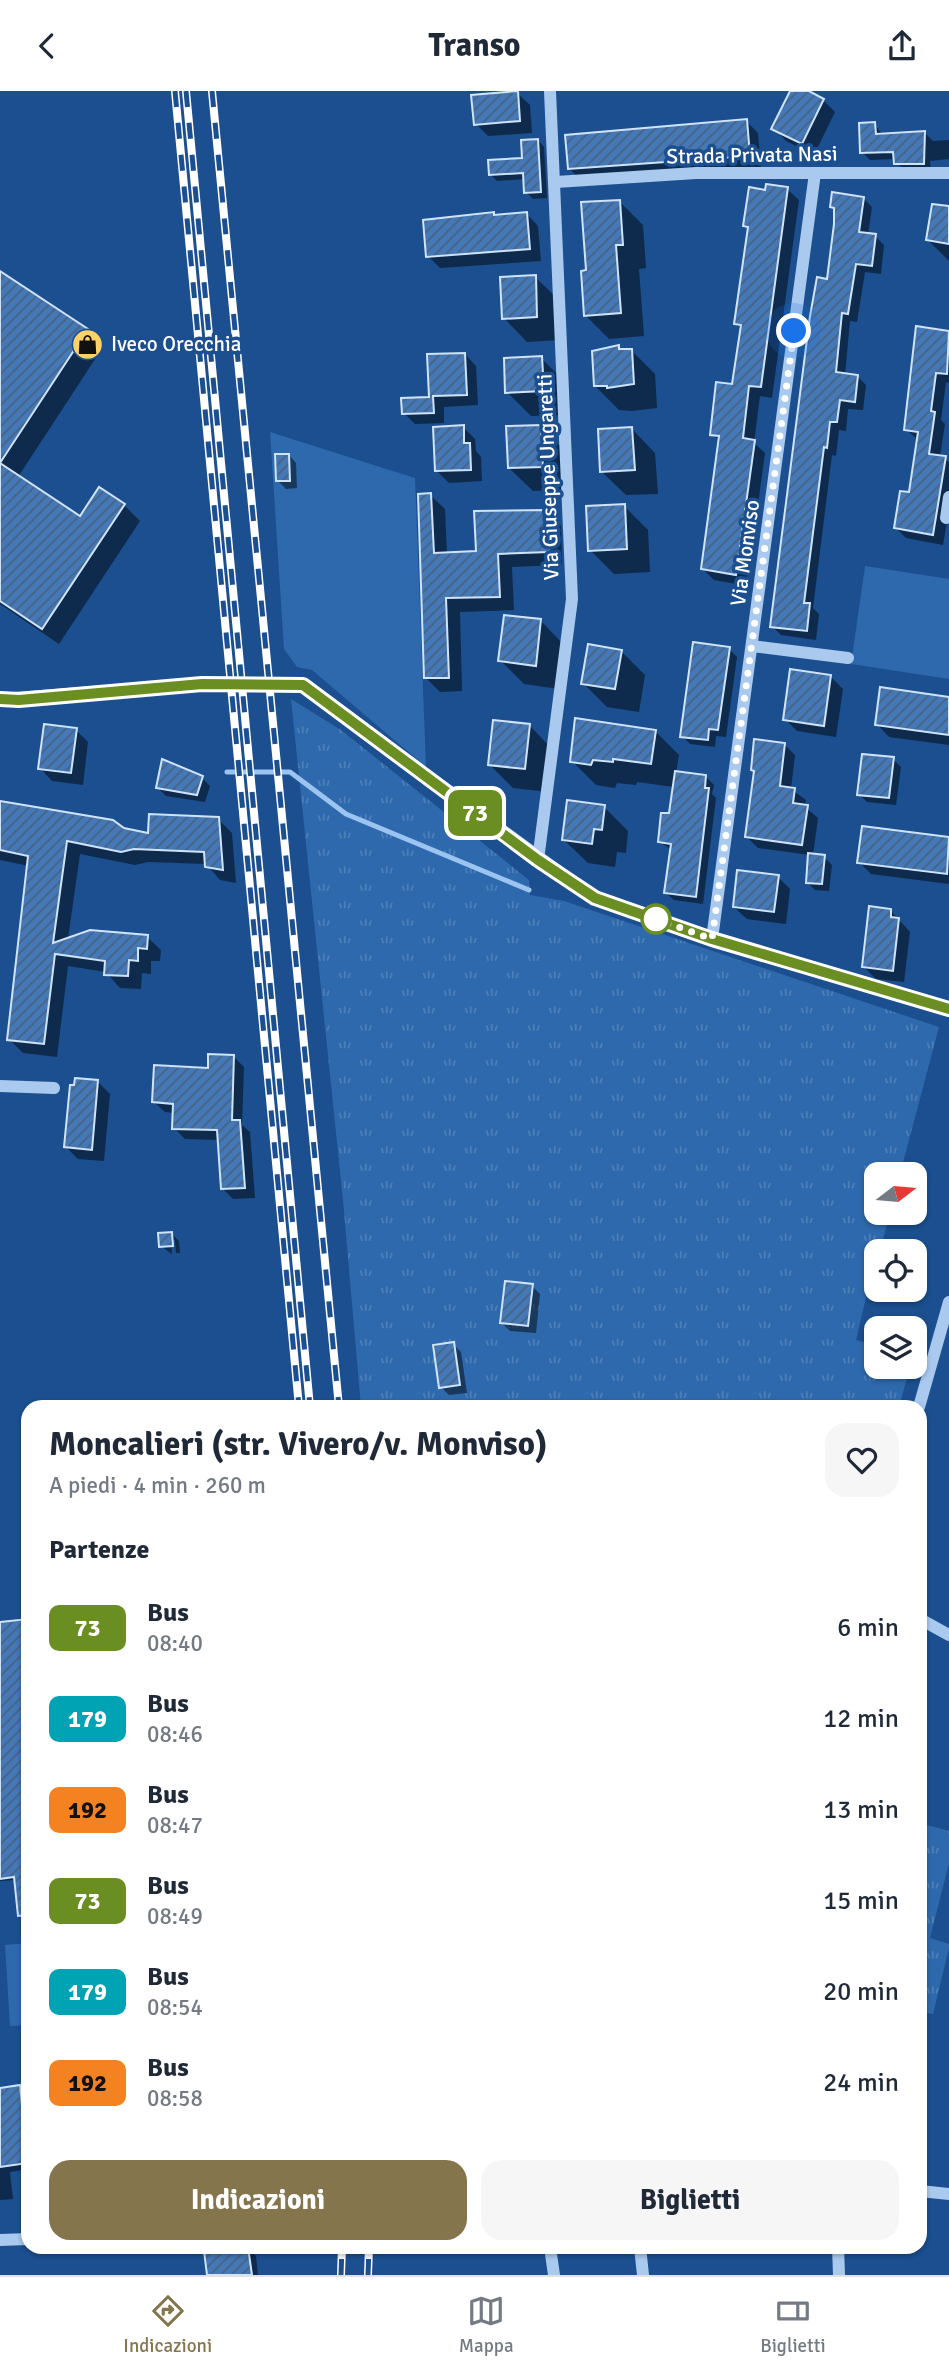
<!DOCTYPE html>
<html lang="it">
<meta charset="utf-8">
<style>
body{margin:0;font-family:Signika,sans-serif;background:#f6f6f7;color:#1f2937;height:100vh;display:flex;flex-direction:column;font-size:26px;white-space:nowrap}
*{box-sizing:border-box;margin:0}
p{font-size:23px;color:#747a83}
.icon{flex:none;width:38px;height:38px;fill:none;stroke:currentColor;stroke-width:2;stroke-linecap:round;stroke-linejoin:round}
.map{position:relative;flex:1;overflow:hidden}
.details{position:absolute;left:21px;top:1309px;width:906px;height:854px;display:flex;flex-direction:column;background:#fff;border-radius:21px;box-shadow:0 2px 5px #0004}
.details>*{flex:none}
.badge{padding:0 14px;border-radius:10px;font-size:24px;line-height:46px}
.needle{width:46px;rotate:74deg}
.buttons{position:absolute;left:864px;top:1071px;display:grid;gap:14px}
.buttons a{display:grid;place-items:center;width:63px;height:63px;border-radius:14px;background:#fff;box-shadow:0 2px 5px #0004;font-size:35px}
.you{position:absolute;width:35px;height:35px;margin:-18px;border:5px solid #fff;border-radius:50%;background:#1a73e8;box-shadow:0 0 0 10px #1a73e833}
.map>.badge{position:absolute;translate:-50% -50%;box-shadow:0 0 0 4px #fff}
h2{padding:0 28px;font-size:26px;line-height:63px}
.round{display:grid;place-items:center;flex:none;width:74px;height:74px;border-radius:21px;background:#f6f6f7}
.head{display:flex;align-items:center;justify-content:space-between;height:119px;padding:0 28px}
h1{font-size:33px;font-weight:700;line-height:52px}
.cta{display:flex;gap:14px;margin-top:auto;padding:14px 28px}
.cta a{flex:1;height:80px;border-radius:21px;background:#84754c;color:#fff;font-size:28px;font-weight:700;line-height:80px;text-align:center}
.cta a+a{background:#f6f6f7;color:#1f2937}
ul{padding:0;list-style:none}
li{display:flex;align-items:center;gap:21px;height:91px;padding:0 28px}
li div{flex:1}
li b{display:block;font-size:26px}
li em{font-style:normal}
li .badge{min-width:77px;font-weight:700;text-align:center}
header{display:flex;justify-content:space-between;align-items:center;height:91px;padding:0 28px;background:#fff;font-size:32px;font-weight:700}
.dock{display:flex;justify-content:space-around;align-items:center;height:98px;border-top:2px solid #e0e1e3;background:#fff;font-size:19px;color:#747a83}
.dock a{display:grid;justify-items:center;gap:4px}
.dock .on{color:#84754c}
.map>svg:first-child{display:block}
.grass{fill:url(#grass-tufts)}
.green{fill:#2e69ad}
.shadow{fill:#0007}
.lines{fill:none;stroke-linecap:round;stroke-linejoin:round}
.stream{stroke:#9cc4f0;stroke-width:5}
.building{fill:url(#building-hatch);stroke:#cfe3fa;stroke-width:2}
.minor{stroke:#a9c9ee;stroke-width:12}
.rail-casing{stroke:#fff;stroke-width:8}
.rail{stroke:#1b4f8f;stroke-width:5;stroke-dasharray:16;stroke-linecap:butt}
.line-casing{stroke:#fff;stroke-width:16}
.line{stroke:#6b8e23;stroke-width:10}
.walk{stroke:#fff;stroke-width:7;stroke-dasharray:0 12.6}
.stop-dot{fill:#fff;stroke:#6b8e23;stroke-width:3.5}
.labels{text-anchor:middle;stroke-width:7;stroke-linejoin:round;paint-order:stroke}
.street-label{font-size:21px;fill:#fff;stroke:#1b4f8f}
.poi-label{font-size:21px;fill:#fff;stroke:#1b4f8f;text-anchor:start}
</style>
<header><svg class="icon" aria-label="back" viewBox="0 0 24 24"><path d="M15 5l-7 7 7 7"/></svg>Transo<svg class="icon" aria-label="share" viewBox="0 0 24 24"><path d="M12 15V3M7 8l5-5 5 5M5 13v7h14v-7"/></svg></header>
<div class="map">
<svg width="949" height="2184" viewBox="0 0 949 2184">
<defs>
<pattern id="grass-tufts" width="24" height="20" patternUnits="userSpaceOnUse" patternTransform="scale(1.75)"><rect width="24" height="20" fill="#2e69ad"/><path d="M3 7l-1-3M5 7V3M7 7l1-3M15 17l-1-3M17 17v-4M19 17l1-3" fill="none" stroke="#4d80b9"/></pattern>
<pattern id="building-hatch" width="6" height="6" patternUnits="userSpaceOnUse" patternTransform="scale(1.75)"><rect width="6" height="6" fill="#4478b7"/><path d="M-1 1l2-2M0 6l6-6M5 7l2-2" fill="none" stroke="#486282"/></pattern>
</defs>
<rect width="100%" height="100%" fill="#1b4f8f"/>
<g class="grass">
<polygon points="291,608 341,639 529,789 530,804 564,810 939,936 900,1083 877,1083 877,1122 890,1122 880,1160 877,1160 856,1249 877,1255 877,1276 910,1276 899,1316 361,1316 343,1109"/>
<polygon points="920,1732 949,1740 949,1772 930,1847 949,1853 949,1857 933,1923 921,1921"/>
</g>
<g class="green">
<polygon points="270,341 415,387 426,676 312,579 297,576 284,558"/>
<polygon points="865,475 949,488 949,588 851,573"/>
<polygon points="28,1852 28,1934 10,1935 5,1854"/>
</g>
<g class="shadow">
<polygon points="792,0 805,0 823,9 835,21 814,64 786,50 774,37"/>
<polygon points="517,2 530,14 532,42 488,45 476,33"/>
<polygon points="746,30 758,42 761,77 581,90 569,77"/>
<polygon points="874,33 883,44 924,41 933,50 949,49 949,68 930,70 931,80 904,80 895,68 870,69 862,61"/>
<polygon points="538,49 544,56 547,107 533,108 526,101 525,88 497,90 490,83 524,69"/>
<polygon points="787,98 799,109 772,307 760,305 754,352 765,362 747,495 714,489 703,478 720,350 712,343 733,294 742,238 736,232 750,139 745,134"/>
<polygon points="863,107 872,116 868,144 875,145 884,154 881,183 865,181 857,231 850,230 845,284 857,285 866,294 863,319 848,318 846,340 839,339 836,365 832,364 813,517 819,523 816,549 781,544 772,535 828,190 836,120 832,116"/>
<polygon points="619,110 643,134 646,177 639,178 644,245 609,248 585,224 588,181"/>
<polygon points="949,117 949,170 928,149"/>
<polygon points="526,122 538,135 541,170 440,177 428,165"/>
<polygon points="0,182 87,240 103,256 18,386 81,428 124,414 140,430 59,553 0,513"/>
<polygon points="535,186 559,209 560,249 527,251 504,227"/>
<polygon points="917,237 949,241 949,292 946,291 941,329 945,333 940,366 949,371 949,419 943,454 906,447 896,437 910,403 918,349 906,338"/>
<polygon points="618,256 622,260 631,259 655,283 657,317 632,320 619,319 595,295"/>
<polygon points="465,263 476,275 478,314 444,316 444,332 415,333 404,322 431,307"/>
<polygon points="541,267 565,291 567,324 531,325 507,301"/>
<polygon points="463,336 475,348 476,360 481,366 482,390 449,392 437,380"/>
<polygon points="540,336 564,359 566,399 533,400 509,377"/>
<polygon points="632,338 655,362 658,403 626,404 602,381"/>
<polygon points="289,364 296,372 297,397 286,398 278,390"/>
<polygon points="430,404 445,418 447,464 477,462 546,420 561,435 562,474 512,476 514,519 460,521 462,600 440,601 426,587"/>
<polygon points="624,415 648,439 650,481 614,483 590,459"/>
<polygon points="541,530 564,554 559,598 524,593 500,569"/>
<polygon points="729,558 737,566 726,646 716,645 715,656 690,653 682,645"/>
<polygon points="621,560 645,584 639,621 607,616 583,592"/>
<polygon points="830,585 843,598 836,646 797,640 785,628"/>
<polygon points="949,607 949,654 889,646 877,633"/>
<polygon points="530,635 553,659 548,701 513,697 489,673"/>
<polygon points="76,639 88,651 83,694 52,690 40,677"/>
<polygon points="655,640 679,664 676,682 706,686 714,694 712,703 716,707 703,813 674,809 666,802 672,759 660,751 670,724 674,696 637,691 636,694 617,692 615,697 596,694 572,670"/>
<polygon points="784,653 795,664 791,698 806,709 805,716 818,727 813,764 824,766 832,774 829,800 815,799 807,791 810,764 758,757 747,746"/>
<polygon points="893,668 901,676 896,714 867,711 859,703"/>
<polygon points="202,687 210,695 205,711 166,705 158,697"/>
<polygon points="0,712 150,744 218,728 232,742 236,792 220,789 206,773 148,771 135,774 80,763 68,848 147,846 161,859 160,870 151,870 151,883 142,882 141,898 120,897 106,881 68,875 57,966 23,962 9,948 29,775 0,769"/>
<polygon points="604,716 628,740 626,762 617,761 615,776 588,772 564,749"/>
<polygon points="863,737 949,748 949,793 871,783 859,771"/>
<polygon points="778,786 790,798 786,833 747,828 734,816"/>
<polygon points="891,820 910,841 904,891 876,888 864,876"/>
<polygon points="233,965 244,976 242,1034 250,1041 255,1107 233,1108 223,1098 219,1049 185,1048 174,1037 174,1022 165,1021 154,1011"/>
<polygon points="98,991 110,1003 104,1070 78,1068 66,1056 75,996"/>
<polygon points="172,1143 179,1150 180,1162 176,1162 175,1149 171,1149 172,1163 161,1155"/>
<polygon points="532,1195 540,1203 536,1242 510,1240 502,1232"/>
<polygon points="453,1253 461,1261 467,1302 449,1304 441,1296"/>
<polygon points="28,1530 28,1814 16,1789 0,1790 0,1533"/>
<polygon points="19,1996 25,2001 28,2023 28,2078 10,2081 13,2108 0,2109 0,1999"/>
<polygon points="24,2122 28,2122 28,2138 25,2134"/>
<polygon points="248,2157 256,2165 258,2184 209,2184"/>
</g>
<g class="lines">
<polyline class="stream" points="227,681 290,681 346,723 529,799"/>
</g>
<g class="building">
<polygon points="518,0 520,30 474,34 471,4"/>
<polygon points="790,0 809,0 824,8 802,53 771,38"/>
<polygon points="747,28 750,65 568,78 565,44"/>
<polygon points="875,31 876,43 925,40 924,73 894,73 893,61 860,62 859,32"/>
<polygon points="538,48 541,101 524,102 523,82 489,84 488,69 522,67 521,49"/>
<polygon points="766,93 788,96 761,296 749,295 743,347 755,349 736,484 701,478 719,345 710,344 716,291 732,293 741,234 734,233 748,136 743,135 749,96 765,99"/>
<polygon points="832,101 864,106 859,141 876,143 872,175 856,173 848,223 842,222 836,281 858,284 855,311 840,309 837,331 830,331 827,357 824,356 804,512 810,512 807,540 770,536 810,225 817,186 827,188 834,133 834,117 830,116"/>
<polygon points="620,109 623,154 616,154 621,222 584,225 581,180 586,179 581,111"/>
<polygon points="932,113 949,115 949,153 926,149"/>
<polygon points="494,121 494,124 527,121 530,158 426,166 423,129"/>
<polygon points="0,180 88,238 0,372 80,425 99,396 125,413 42,538 0,510"/>
<polygon points="536,184 537,226 502,228 500,186"/>
<polygon points="916,235 949,240 947,283 936,282 931,320 935,321 929,363 946,365 933,444 894,437 900,400 909,401 918,341 904,339"/>
<polygon points="619,254 619,258 632,258 634,293 607,297 607,295 594,295 592,260"/>
<polygon points="465,262 467,304 433,305 434,322 402,323 401,307 429,306 427,263"/>
<polygon points="542,265 544,300 505,302 504,267"/>
<polygon points="464,334 464,352 470,352 471,379 435,380 433,336"/>
<polygon points="541,334 543,376 508,377 506,335"/>
<polygon points="632,336 635,379 600,381 598,338"/>
<polygon points="275,363 289,363 290,390 276,390"/>
<polygon points="431,402 434,462 476,460 474,420 547,419 549,461 498,463 500,506 446,507 449,587 424,587 418,403"/>
<polygon points="625,413 627,458 588,460 586,415"/>
<polygon points="504,524 541,528 536,575 498,570"/>
<polygon points="693,551 730,556 718,639 709,638 708,649 680,646"/>
<polygon points="588,553 622,559 615,598 581,593"/>
<polygon points="790,578 831,584 824,635 783,629"/>
<polygon points="880,596 949,606 949,644 875,634"/>
<polygon points="575,627 656,639 651,673 613,668 613,671 593,669 591,674 570,671"/>
<polygon points="493,629 530,633 525,678 488,674"/>
<polygon points="44,633 77,637 71,682 38,678"/>
<polygon points="754,648 785,652 780,695 795,697 793,712 808,714 802,754 745,746 754,680 751,679"/>
<polygon points="862,663 894,666 889,707 857,704"/>
<polygon points="162,668 203,685 197,704 156,697"/>
<polygon points="675,680 706,684 705,697 709,697 696,806 664,802 671,753 658,751 661,722 669,722"/>
<polygon points="567,709 605,714 602,739 594,738 592,753 562,749"/>
<polygon points="0,710 113,729 124,737 148,742 149,723 219,726 223,779 205,776 204,761 134,758 121,761 67,750 53,852 90,839 148,844 147,858 138,857 138,870 129,869 128,885 104,884 105,870 55,863 44,953 7,949 28,765 0,759"/>
<polygon points="862,735 949,746 947,783 857,772"/>
<polygon points="808,762 825,764 822,793 806,792"/>
<polygon points="737,779 779,784 774,821 733,816"/>
<polygon points="869,815 891,818 891,826 899,827 893,880 862,876"/>
<polygon points="208,963 234,964 232,1029 240,1029 245,1097 221,1098 217,1039 172,1038 173,1013 152,1011 154,974 208,977"/>
<polygon points="75,987 98,989 92,1059 64,1056 70,994 74,994"/>
<polygon points="172,1141 173,1155 159,1156 158,1142"/>
<polygon points="505,1190 533,1193 528,1235 500,1232"/>
<polygon points="454,1251 460,1294 439,1297 433,1254"/>
<polygon points="28,1528 28,1824 18,1825 14,1786 0,1788 0,1531"/>
<polygon points="20,1994 28,2072 0,2076 0,1997"/>
<polygon points="248,2156 252,2184 207,2184 204,2160"/>
</g>
<g class="lines">
<g class="minor">
<polyline points="556,91 696,82 949,82"/>
<polyline points="946,427 949,406"/>
<polyline points="752,555 848,567"/>
<polyline points="0,608 202,593 303,594 595,807 712,848 949,918"/>
<polyline points="538,769 572,508 550,0"/>
<polyline points="712,848 815,82"/>
<polyline points="0,995 54,997"/>
<polyline points="919,1316 949,1211"/>
<polyline points="920,1528 949,1544"/>
<polyline points="920,2100 949,2103"/>
<polyline points="0,2149 28,2148"/>
<polyline points="550,2156 554,2184"/>
<polyline points="640,2156 643,2184"/>
<polyline points="838,2156 839,2184"/>
</g>
<defs>
<g id="rail">
<polyline points="175,0 299,1316"/>
<polyline points="186,0 310,1316"/>
<polyline points="212,0 339,1316"/>
<polyline points="341,2184 342,2156"/>
<polyline points="368,2184 369,2156"/>
</g>
</defs>
<use href="#rail" class="rail-casing"/>
<use href="#rail" class="rail"/>
</g>
<g class="lines">
<defs>
<polyline id="line" points="0,608 19,609 202,593 303,594 538,769 595,807 712,848 949,918"/>
</defs>
<use href="#line" class="line-casing"/>
<use href="#line" class="line"/>
<polyline class="walk" points="656,828 712,848 794,240"/>
</g>
<defs>
<symbol id="shop-disc" viewBox="-11 -11 22 22"><circle r="9.5" fill="#ffd166" stroke="#1b4f8f"/><path d="M-5-2.5h2.3a2.7 3.5 0 0 1 5.4 0H5L5.5 6h-11ZM-1.5-2.5h3a1.5 2.3 0 0 0-3 0Z" fill="#111"/></symbol>
</defs>
<g fill-rule="evenodd">
<use href="#shop-disc" x="70" y="236" width="35" height="35"/>
</g>
<circle class="stop-dot" cx="656" cy="828" r="14"/>
<g class="labels">
<g class="street-label">
<text transform="translate(752 64) rotate(-1)" y="7">Strada Privata Nasi</text>
<text transform="translate(548 386) rotate(-92)" y="7">Via Giuseppe Ungaretti</text>
<text transform="translate(745 462) rotate(-82)" y="7">Via Monviso</text>
</g>
<g class="poi-label">
<text x="111" y="260">Iveco Orecchia</text>
</g>
</g>
</svg>
<div class="buttons">
<a><svg class="needle" viewBox="-14 -14 28 28"><path d="M0-13l5 13h-10z" fill="#e53935"/><path d="M0 13l5-13h-10z" fill="#747a83"/></svg></a>
<a><svg class="icon" aria-label="locate" viewBox="0 0 24 24"><circle cx="12" cy="12" r="6"/><path d="M12 2v4M12 18v4M2 12h4M18 12h4"/></svg></a>
<a><svg class="icon" aria-label="layers" viewBox="0 0 24 24"><path d="M12 4l9 5-9 5-9-5zM3 14l9 5 9-5"/></svg></a>
</div>
<div class="you" style="left:794px;top:240px"></div>
<b class="badge" style="left:475px;top:722px;background:#6b8e23;color:#fff">73</b>
<section class="details">
<div class="head"><div><h1>Moncalieri (str. Vivero/v. Monviso)</h1><p>A piedi · 4 min · 260 m</p></div><a class="round"><svg class="icon" aria-label="heart" viewBox="0 0 24 24"><path d="M12 20l-8-8c-3-5 5-10 8-4 3-6 11-1 8 4z"/></svg></a></div>
<h2>Partenze</h2>
<ul>
<li><span class="badge" style="background:#6b8e23;color:#fff">73</span><div><b>Bus</b><p>08:40</p></div><em>6 min</em></li>
<li><span class="badge" style="background:#00a3b4;color:#fff">179</span><div><b>Bus</b><p>08:46</p></div><em>12 min</em></li>
<li><span class="badge" style="background:#f58220;color:#111">192</span><div><b>Bus</b><p>08:47</p></div><em>13 min</em></li>
<li><span class="badge" style="background:#6b8e23;color:#fff">73</span><div><b>Bus</b><p>08:49</p></div><em>15 min</em></li>
<li><span class="badge" style="background:#00a3b4;color:#fff">179</span><div><b>Bus</b><p>08:54</p></div><em>20 min</em></li>
<li><span class="badge" style="background:#f58220;color:#111">192</span><div><b>Bus</b><p>08:58</p></div><em>24 min</em></li>
</ul>
<div class="cta"><a>Indicazioni</a><a>Biglietti</a></div>
</section>
</div>
<nav class="dock">
<a class="on"><svg class="icon" aria-label="directions" viewBox="0 0 24 24"><path d="M12 3l9 9-9 9-9-9zM9 14v-3h6M13 9l2 2-2 2"/></svg>Indicazioni</a>
<a><svg class="icon" aria-label="map" viewBox="0 0 24 24"><path d="M3 6l6-2 6 2 6-2v14l-6 2-6-2-6 2zM9 4v14M15 6v14"/></svg>Mappa</a>
<a><svg class="icon" aria-label="tickets" viewBox="0 0 24 24"><path d="M3 7h18v10H3zM15 7v10"/></svg>Biglietti</a>
</nav>
